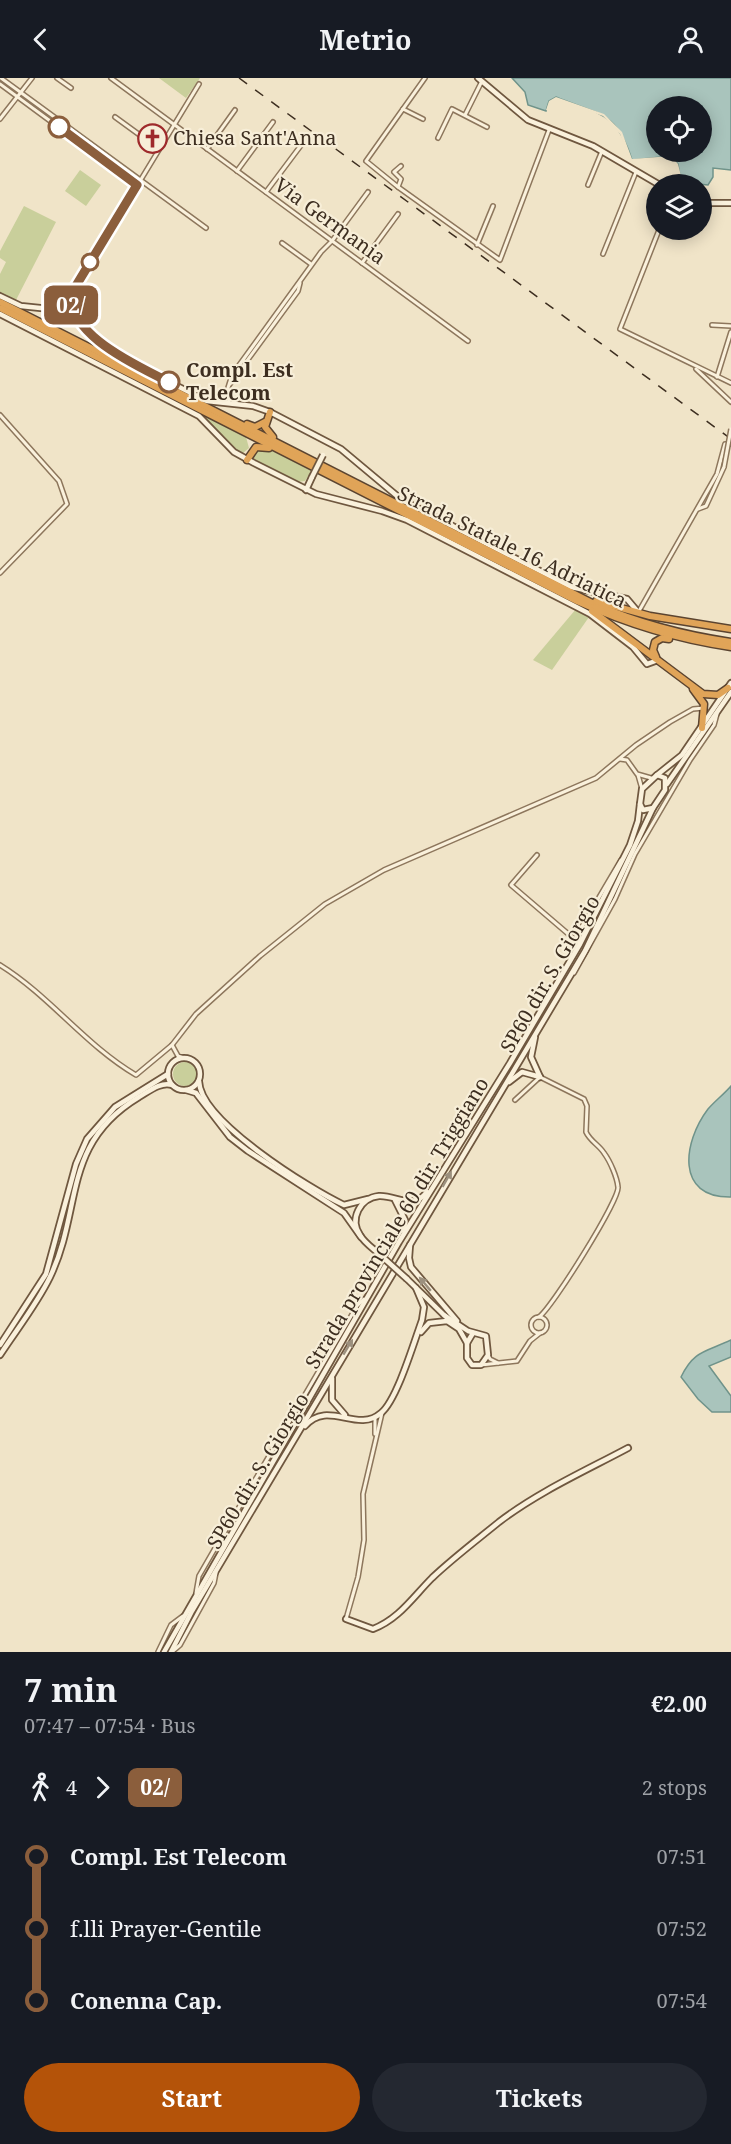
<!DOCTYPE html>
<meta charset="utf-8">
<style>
body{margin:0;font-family:"Noto Serif",serif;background:#242831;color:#f1f3f6;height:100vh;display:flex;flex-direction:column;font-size:22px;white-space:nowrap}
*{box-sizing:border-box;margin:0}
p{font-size:20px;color:#9ea1a6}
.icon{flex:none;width:33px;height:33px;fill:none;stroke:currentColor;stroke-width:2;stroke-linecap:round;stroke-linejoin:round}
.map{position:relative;height:1574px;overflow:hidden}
.side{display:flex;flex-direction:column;background:#171b24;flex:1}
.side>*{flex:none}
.badge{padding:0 12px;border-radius:9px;font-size:21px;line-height:39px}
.controls{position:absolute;left:646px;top:18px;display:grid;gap:12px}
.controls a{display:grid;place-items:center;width:66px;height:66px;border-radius:50%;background:#171b24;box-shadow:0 3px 15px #0003;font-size:30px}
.map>.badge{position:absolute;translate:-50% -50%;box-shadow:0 0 0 3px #fff}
.legs{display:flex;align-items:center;gap:9px;height:66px;padding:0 24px;font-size:20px}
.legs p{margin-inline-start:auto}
.headline{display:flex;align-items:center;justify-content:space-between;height:102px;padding:0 24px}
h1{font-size:33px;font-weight:700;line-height:45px}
.cta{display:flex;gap:12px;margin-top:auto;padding:12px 24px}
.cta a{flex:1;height:69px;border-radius:36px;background:#b45309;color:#fff;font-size:24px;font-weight:700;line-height:69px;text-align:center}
.cta a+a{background:#242831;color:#f1f3f6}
ul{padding:0 24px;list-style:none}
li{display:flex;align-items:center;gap:21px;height:72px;font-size:22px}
li i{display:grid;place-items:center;width:9px;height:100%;margin:0 8px;background:currentColor}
li i::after{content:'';width:15px;height:15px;margin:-8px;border:4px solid;border-radius:50%;background:#171b24}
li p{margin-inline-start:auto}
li:first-child i{background:linear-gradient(#0000 50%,currentColor 0)}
li:last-child i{background:linear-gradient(currentColor 50%,#0000 0)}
header{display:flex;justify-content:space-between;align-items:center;height:78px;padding:0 24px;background:#171b24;font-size:27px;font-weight:700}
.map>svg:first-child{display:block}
.green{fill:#c9cf9b}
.water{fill:#a9c4bc;stroke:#6f938a;stroke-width:1.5;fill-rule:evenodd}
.pier{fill:#f0e4c8}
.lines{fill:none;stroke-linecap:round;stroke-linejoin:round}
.street-casing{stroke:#8d765c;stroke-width:6}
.secondary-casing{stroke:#6f573f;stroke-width:8}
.highway-casing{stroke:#5b4430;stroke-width:9}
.street{stroke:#faf1dc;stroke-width:3}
.secondary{stroke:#faf1dc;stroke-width:4.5}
.highway{stroke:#e0a458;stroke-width:6}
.rail{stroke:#3d2e20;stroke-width:1.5;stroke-dasharray:10 10;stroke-linecap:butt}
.street-bridge-casing{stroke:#8d765c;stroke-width:6;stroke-linecap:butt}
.secondary-bridge-casing{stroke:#6f573f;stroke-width:8;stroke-linecap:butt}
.street-bridge{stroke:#faf1dc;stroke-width:3}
.secondary-bridge{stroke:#faf1dc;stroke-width:4.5}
.oneway{fill:#9c907e}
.line-1-casing{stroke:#fff;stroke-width:14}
.line-1{stroke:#8b5e3c;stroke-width:9}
.stop-1-dot{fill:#fff;stroke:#8b5e3c;stroke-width:3}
.labels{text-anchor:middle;stroke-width:4.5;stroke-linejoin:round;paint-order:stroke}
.poi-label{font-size:20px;fill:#3d2e20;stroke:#f7eed8;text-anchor:start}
.street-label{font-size:20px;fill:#3d2e20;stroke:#f7eed8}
.stop-label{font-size:20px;font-weight:bold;fill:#3d2e20;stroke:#f7eed8;text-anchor:start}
</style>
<header><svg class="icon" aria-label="back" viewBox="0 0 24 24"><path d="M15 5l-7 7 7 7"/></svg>Metrio<svg class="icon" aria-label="person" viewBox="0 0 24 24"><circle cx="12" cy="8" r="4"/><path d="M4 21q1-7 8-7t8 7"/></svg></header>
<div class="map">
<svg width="731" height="1574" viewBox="0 0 731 1574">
<rect width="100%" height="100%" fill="#f0e4c8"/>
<g class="green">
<polygon points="159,0 200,0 186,20"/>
<polygon points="80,92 101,107 86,128 65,113"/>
<polygon points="24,128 56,144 15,224 0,216 0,196 6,184 0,180 0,173"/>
<polygon points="135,301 246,359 249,370 243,375 236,373 205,340"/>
<polygon points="255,371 268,371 312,392 305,403 297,404 256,383 253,379"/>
<polygon points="576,531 589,539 552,592 533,582"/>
<circle cx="185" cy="996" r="12"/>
</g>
<g class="water">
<path d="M 512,0 L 731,0 L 731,92 L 713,90 L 713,99 L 708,107 L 698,106 L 680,98 L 678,86 L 671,78 L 632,82 C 616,32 599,37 556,19 L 549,23 L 546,33 L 528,27 L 525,14 ZM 657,28 L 702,28 L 702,74 L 657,74 Z"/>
<path d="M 731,1008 L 731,1119 C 675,1120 683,1064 708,1031 C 715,1023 724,1016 731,1008 Z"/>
<path d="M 731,1262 L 731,1279 L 709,1288 L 731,1318 L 731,1334 L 712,1334 L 698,1321 L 681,1299 C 694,1272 706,1274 731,1262 Z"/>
</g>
<polygon class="pier" points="556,19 604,36 622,54 632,81 671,78 678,86 681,98 690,99 698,106 678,100 675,87 670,81 630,84 620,56 603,38 556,22 551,25 549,33 546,32 549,23"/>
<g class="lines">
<defs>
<g id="street">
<polyline points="1,0 206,150"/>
<polyline points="57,0 71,10"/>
<polyline points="111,0 468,263"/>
<polyline points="0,6 137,107"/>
<polyline points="403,31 423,41"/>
<polyline points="465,37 482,3"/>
<polyline points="115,39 159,71"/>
<polyline points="0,41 32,0"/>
<polyline points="438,60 452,31 487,49"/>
<polyline points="207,71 235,32"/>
<polyline points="401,88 394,94 401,101 398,109 500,182 549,52"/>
<polyline points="237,93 273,44"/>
<polyline points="588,107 602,73"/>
<polyline points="398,109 366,83 425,0"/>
<polyline points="266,114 302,66"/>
<polyline points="659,152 620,251 731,305"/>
<polyline points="282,165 311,186"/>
<polyline points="477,167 493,128"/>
<polyline points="603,176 636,94"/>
<polyline points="362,185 398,136"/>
<polyline points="64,228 199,6"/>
<polyline points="71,229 74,213"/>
<polyline points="712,247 731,248"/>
<polyline points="696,291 731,324"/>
<polyline points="717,299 731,254"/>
<polyline points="230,306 298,213 300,205"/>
<polyline points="229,324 227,313 232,297 321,174 332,163 368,114"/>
<polyline points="0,337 59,403 67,426 0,495"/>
<polyline points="698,431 706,428 724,389"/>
<polyline points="639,533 717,396 725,366 731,366"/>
<polyline points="620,681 627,682 637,696 651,700"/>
<polyline points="638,697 642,711"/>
<polyline points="537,777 511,807 580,866"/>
<polyline points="574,862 621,782"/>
<path d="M 0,887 C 50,918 85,967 136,997 L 172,967 L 196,936 L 260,878 L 325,826 L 384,792 L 596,700 L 636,667 L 670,644 L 693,631 L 704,630"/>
<polyline points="574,895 615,821 635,776 690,682 714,647 717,636"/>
<polyline points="172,967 178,978 184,980"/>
<path d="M 515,1022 L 540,999 L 584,1021 L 587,1028 L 586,1054 C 590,1063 599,1067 604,1075 C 610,1083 617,1099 618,1109 C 620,1121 552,1230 539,1239"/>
<circle cx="539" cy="1247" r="8"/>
<polyline points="488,1277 490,1281 498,1285"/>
<polyline points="481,1287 517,1283 530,1263 540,1255"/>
<polyline points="375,1340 375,1356"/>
<polyline points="196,1515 199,1498 214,1472 357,1228 364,1221"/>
<polyline points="346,1541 358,1499 364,1462 363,1416 382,1335"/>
<polyline points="158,1574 171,1547 183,1538"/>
<polyline points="172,1574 180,1567 214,1505 216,1495"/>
</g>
<g id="secondary">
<polyline points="478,0 528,42 593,68 658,106"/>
<polyline points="702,125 731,125"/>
<polyline points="0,218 21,228 50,231 66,237 72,232"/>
<polyline points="62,233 64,228 70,228 86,249 115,277 207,323 253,328 270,334 341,371 402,422 571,509 627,521 638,534"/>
<polyline points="0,236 199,338 234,374 254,385 316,416 382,433 407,442 590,536 633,569 647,586 658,582"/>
<polyline points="66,237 82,246"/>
<polyline points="306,412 312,399"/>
<polyline points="657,697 682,677 731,605"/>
<polygon points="657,697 665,700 665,712 653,730 643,732 640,726 642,711"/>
<polyline points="667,706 731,614"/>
<polyline points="535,959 531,979 540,999"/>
<circle cx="184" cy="996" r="16"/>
<path d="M 199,1003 C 200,1043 310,1111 344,1127 L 368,1121"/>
<polyline points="509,1004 522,994 540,999"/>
<polyline points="186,1012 196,1015 230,1059 248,1073 344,1135 361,1159"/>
<polyline points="395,1122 405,1142 404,1153"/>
<polyline points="410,1167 409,1180 411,1189 457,1243"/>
<path d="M 377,1174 C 371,1169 364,1164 360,1157 C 349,1141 360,1120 379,1118 C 397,1117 412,1133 427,1114"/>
<polyline points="407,1201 446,1239"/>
<polyline points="444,1237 468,1253 486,1258 488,1277 481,1287 472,1287 467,1280 467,1265 473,1255"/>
<polyline points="421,1254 429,1245 447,1243 459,1251 467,1265"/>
<polyline points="0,1267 46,1196 76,1086 87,1061 115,1029 168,996"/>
<path d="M 0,1277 C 17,1251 37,1226 50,1199 C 83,1130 61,1066 139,1019 C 148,1014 161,1003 172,1007"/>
<polyline points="332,1300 332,1322 345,1337"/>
<path d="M 305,1348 C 328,1321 357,1356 381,1335 C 397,1322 414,1264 422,1242 L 424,1229 L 416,1210"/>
<path d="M 346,1541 L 373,1551 C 399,1541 413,1519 432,1500 C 453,1480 477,1462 499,1444 C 538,1414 585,1393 628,1370"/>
<polyline points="164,1574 399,1164 510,985 580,866 630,767 638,743 640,726"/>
<polyline points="171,1574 192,1533 585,873 653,730"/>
</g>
<g id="highway">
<path d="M 0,224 L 594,526 C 638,545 683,557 731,564"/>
<path d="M 0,230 L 577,523 C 627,546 676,561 731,569"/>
<polyline points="270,334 265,349 273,359"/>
<polyline points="247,346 255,349 265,344"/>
<polyline points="247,382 256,369 269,370"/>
<polyline points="596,523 650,538 731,551"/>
<polyline points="592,533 703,616 718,617 728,610"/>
<polyline points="656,579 653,572 655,564 662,560 669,561"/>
<polyline points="693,611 704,626 702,650"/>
</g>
</defs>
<use href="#street" class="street-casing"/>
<use href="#secondary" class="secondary-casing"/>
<use href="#highway" class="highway-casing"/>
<use href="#street" class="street"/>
<use href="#secondary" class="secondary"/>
<use href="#highway" class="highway"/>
<polyline class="rail" points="239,0 731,361"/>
<defs>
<polyline id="street-bridge" points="724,389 731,351"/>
<g id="secondary-bridge">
<polyline points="312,399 323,377"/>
<polyline points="377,1174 407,1201"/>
</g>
</defs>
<use href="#street-bridge" class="street-bridge-casing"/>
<use href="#secondary-bridge" class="secondary-bridge-casing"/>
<use href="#street-bridge" class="street-bridge"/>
<use href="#secondary-bridge" class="secondary-bridge"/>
</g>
<defs><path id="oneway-solid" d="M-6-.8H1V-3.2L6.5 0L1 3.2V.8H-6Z" transform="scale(1.5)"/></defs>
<g class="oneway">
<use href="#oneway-solid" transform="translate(447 1101) rotate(-60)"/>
<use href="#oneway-solid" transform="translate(425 1206) rotate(-130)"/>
<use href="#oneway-solid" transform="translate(348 1269) rotate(-59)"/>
</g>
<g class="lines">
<defs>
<path id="line-1" d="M 59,49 L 137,107 L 74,211 C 60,254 138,288 169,304"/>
</defs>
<use href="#line-1" class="line-1-casing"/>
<use href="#line-1" class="line-1"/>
</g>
<defs>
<symbol id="church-ring" viewBox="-11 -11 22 22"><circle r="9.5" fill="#f7eed8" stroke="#9e2a2b" stroke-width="1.5"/><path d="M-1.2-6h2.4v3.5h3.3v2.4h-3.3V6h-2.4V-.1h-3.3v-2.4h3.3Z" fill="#9e2a2b"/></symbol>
</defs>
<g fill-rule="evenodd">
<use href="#church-ring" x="136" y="44" width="33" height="33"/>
</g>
<g class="stop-1-dot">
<circle cx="59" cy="49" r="10"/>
<circle cx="90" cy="184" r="8"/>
<circle cx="169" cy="304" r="10"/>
</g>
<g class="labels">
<g class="poi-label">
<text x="173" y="67">Chiesa Sant'Anna</text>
</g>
<g class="street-label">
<text transform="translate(330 143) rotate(36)" y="7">Via Germania</text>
<text transform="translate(512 469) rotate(26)" y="7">Strada Statale 16 Adriatica</text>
<text transform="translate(550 896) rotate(-60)" y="7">SP60 dir. S. Giorgio</text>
<text transform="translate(397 1145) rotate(-59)" y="7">Strada provinciale 60 dir. Triggiano</text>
<text transform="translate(258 1393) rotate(-59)" y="7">SP60 dir. S. Giorgio</text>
</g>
<g class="stop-label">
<text x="186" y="299">Compl. Est<tspan x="186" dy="23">Telecom</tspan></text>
</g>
</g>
</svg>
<div class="controls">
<a><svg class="icon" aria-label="locate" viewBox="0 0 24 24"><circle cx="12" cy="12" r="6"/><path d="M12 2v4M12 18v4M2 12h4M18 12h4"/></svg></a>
<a><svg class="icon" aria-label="layers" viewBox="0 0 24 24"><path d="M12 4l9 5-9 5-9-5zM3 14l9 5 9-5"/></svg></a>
</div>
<b class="badge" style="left:71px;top:227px;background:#8b5e3c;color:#fff">02/</b>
</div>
<section class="side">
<div class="headline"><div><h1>7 min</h1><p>07:47 – 07:54 · Bus</p></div><b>€2.00</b></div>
<div class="legs"><svg class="icon" aria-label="walk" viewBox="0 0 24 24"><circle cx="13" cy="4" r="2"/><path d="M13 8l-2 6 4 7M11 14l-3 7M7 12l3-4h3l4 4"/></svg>4<svg class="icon" aria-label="forward" viewBox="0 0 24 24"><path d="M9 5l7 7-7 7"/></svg><b class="badge" style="background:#8b5e3c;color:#fff">02/</b><p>2 stops</p></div>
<ul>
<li><i style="color:#8b5e3c"></i><b>Compl. Est Telecom</b><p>07:51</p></li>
<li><i style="color:#8b5e3c"></i><span>f.lli Prayer-Gentile</span><p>07:52</p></li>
<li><i style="color:#8b5e3c"></i><b>Conenna Cap.</b><p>07:54</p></li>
</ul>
<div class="cta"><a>Start</a><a>Tickets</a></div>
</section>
